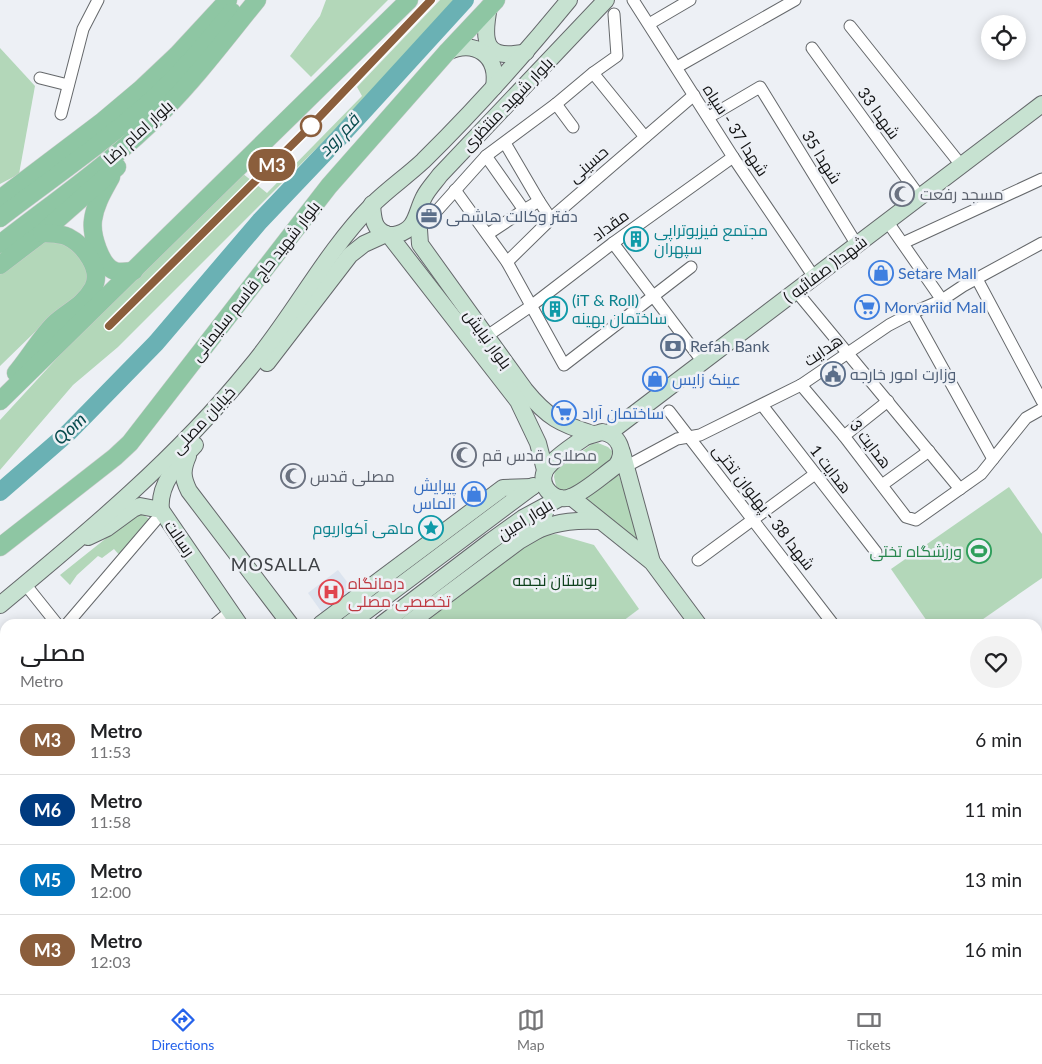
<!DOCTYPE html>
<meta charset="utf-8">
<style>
body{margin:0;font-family:Lato,Cairo,sans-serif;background:#f2f2f2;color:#202124;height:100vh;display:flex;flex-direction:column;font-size:19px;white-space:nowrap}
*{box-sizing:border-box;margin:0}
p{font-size:16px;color:#757577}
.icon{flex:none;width:28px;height:28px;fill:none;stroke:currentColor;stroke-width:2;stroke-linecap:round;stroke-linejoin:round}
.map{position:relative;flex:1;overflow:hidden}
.sheet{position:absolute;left:0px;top:619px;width:1042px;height:376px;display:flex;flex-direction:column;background:#fff;border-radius:15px 15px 0 0;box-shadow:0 2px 12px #0003}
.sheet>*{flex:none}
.badge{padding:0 10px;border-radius:16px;font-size:18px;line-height:32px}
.fabs{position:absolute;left:981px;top:15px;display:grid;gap:10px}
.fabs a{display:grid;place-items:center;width:45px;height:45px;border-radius:50%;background:#fff;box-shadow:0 2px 12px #0003;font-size:25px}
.map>.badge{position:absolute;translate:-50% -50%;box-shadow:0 0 0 2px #fff}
.round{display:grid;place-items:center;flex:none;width:52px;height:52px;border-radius:26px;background:#f2f2f2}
.head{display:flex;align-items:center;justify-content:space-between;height:85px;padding:0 20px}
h1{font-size:24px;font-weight:600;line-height:38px}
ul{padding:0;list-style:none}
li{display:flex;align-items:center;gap:15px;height:70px;padding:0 20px;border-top:1px solid #e0e0e0}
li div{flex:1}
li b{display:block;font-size:19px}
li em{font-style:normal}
li .badge{min-width:55px;font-weight:700;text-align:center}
.tabs{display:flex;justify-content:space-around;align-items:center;height:70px;border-top:1px solid #e0e0e0;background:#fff;font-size:14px;color:#757577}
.tabs a{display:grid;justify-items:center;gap:2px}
.tabs .current{color:#2563eb}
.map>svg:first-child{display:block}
.built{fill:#dce4ef}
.green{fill:#b3d7b9}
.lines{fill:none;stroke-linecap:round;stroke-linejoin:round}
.river{stroke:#6ab1b4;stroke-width:18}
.street-casing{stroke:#65686b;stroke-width:13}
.secondary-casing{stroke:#65686b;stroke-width:18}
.primary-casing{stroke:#cbcbcb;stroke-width:19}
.street{stroke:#fff;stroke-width:11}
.secondary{stroke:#c7e2d1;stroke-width:16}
.primary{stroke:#8ec6a3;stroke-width:18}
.rail-casing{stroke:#3c3d3f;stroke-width:5}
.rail{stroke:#edf0f5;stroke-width:3;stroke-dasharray:9;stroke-linecap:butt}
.line-casing{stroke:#fff;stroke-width:11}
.line{stroke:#8b5e3c;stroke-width:8}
.stop-dot{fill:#fff;stroke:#8b5e3c;stroke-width:2.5}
.labels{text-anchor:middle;stroke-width:5;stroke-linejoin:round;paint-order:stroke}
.street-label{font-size:16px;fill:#121314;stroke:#edf0f5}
.worship-label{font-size:16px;fill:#5b616d;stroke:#edf0f5;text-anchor:start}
.service-label{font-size:16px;fill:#4e5e75;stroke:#edf0f5;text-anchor:start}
.culture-label{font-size:16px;fill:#0d838f;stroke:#edf0f5;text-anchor:start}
.shop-label{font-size:16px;fill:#366cbe;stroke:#edf0f5;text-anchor:start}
.leisure-label{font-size:16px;fill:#27864d;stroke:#edf0f5;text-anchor:end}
.park-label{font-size:16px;fill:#0d411d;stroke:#edf0f5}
.health-label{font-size:16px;fill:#be3a42;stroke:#edf0f5;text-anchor:start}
.water-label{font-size:18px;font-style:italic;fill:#084b4e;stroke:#edf0f5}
.neighbourhood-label{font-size:18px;letter-spacing:1px;fill:#3e4145;stroke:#edf0f5}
</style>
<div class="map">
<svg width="1042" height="994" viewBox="0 0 1042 994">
<rect width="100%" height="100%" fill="#edf0f5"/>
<polygon class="built" points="338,570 354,591 323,614 308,593"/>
<g class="green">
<polygon points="326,0 388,0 311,77 290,56 320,16"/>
<polygon points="440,0 461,0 376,89 118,347 73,385 0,470 0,420 94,318 242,173 267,193 362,96 357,87"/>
<polygon points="0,48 35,86 19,174 0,184"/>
<polygon points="50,239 70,242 91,274 83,294 39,328 0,366 0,272 40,242"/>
<polygon points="598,443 608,447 612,451 611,463 571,490 561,490 556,486 554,477 555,471 592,444"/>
<polygon points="618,473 645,549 578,501"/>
<polygon points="1009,487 1042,534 1042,578 976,624 929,624 891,569"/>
<polygon points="139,512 151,520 121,557 114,549 102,558 98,556 77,575 70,585 60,575"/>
<polygon points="556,534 594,545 639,609 619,624 414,624 531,542 540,536"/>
</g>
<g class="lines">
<polyline class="river" points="0,492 69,432 156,343 260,221 338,139 465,0"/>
<defs>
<g id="street">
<polyline points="633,0 733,157 814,277"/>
<polyline points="649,24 690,0"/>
<polyline points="850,26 961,165"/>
<polyline points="812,48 920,197"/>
<polyline points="677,67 795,0"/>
<polyline points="593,73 645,137"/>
<polyline points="40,78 68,85"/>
<polyline points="556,104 573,127"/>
<polyline points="61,114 83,29 98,0"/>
<polyline points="709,117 760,87 857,245"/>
<polyline points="505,143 539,201"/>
<polyline points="486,156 524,210 539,201 551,219"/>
<polyline points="455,190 507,262 564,365 691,267"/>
<polyline points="434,214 486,156 556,104 593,73 617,56 614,14"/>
<polyline points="887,221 942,300"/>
<polyline points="488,234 524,210"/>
<polyline points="613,243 703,362"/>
<polyline points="903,243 1042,179"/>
<polyline points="507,262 557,213 694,95"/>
<polyline points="977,279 1042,401"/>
<polyline points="796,291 960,489"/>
<polyline points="912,313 993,459"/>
<polyline points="487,336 531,306 613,243 733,157"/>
<polyline points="801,385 844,436 906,517 916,520 981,474 1026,418 1042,409"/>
<polyline points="762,405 876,552"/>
<polyline points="669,411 833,624"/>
<polyline points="844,436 888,401"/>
<polyline points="620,466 627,466 677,439 700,435 801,385 889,325 912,313 942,300 963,286 1042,243"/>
<polyline points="882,485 929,451"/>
<polyline points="698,560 815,474"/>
<polyline points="25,584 57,624"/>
<polyline points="67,624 155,521"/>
<polyline points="215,624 231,611"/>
<polyline points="0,699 5,693"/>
<polyline points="1038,706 1042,712"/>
<polyline points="1038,765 1042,761"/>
<polyline points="1038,840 1042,846"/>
<polyline points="634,990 637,994"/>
<polyline points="732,990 735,994"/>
<polyline points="261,994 266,990"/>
<polyline points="438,994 443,990"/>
<polyline points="831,994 836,990"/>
</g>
<g id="secondary">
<path d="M 489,7 C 482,43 485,61 526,52"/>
<path d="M 447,52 C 475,39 499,55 494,87"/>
<path d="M 372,204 C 373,217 373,229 386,234 C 390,236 394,235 398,234 C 417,229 416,212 424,197 C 428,189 435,182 440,175 L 606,0"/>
<path d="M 418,215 L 420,244 L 525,390 C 547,417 560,424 593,434"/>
<polyline points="389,235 518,401 538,443 545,470"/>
<polyline points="267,363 350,255 364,244 386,234"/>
<path d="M 602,432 C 619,435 627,452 616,466 C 603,475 586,491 571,497 C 555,503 538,487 545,471 C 549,462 575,444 584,438 C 589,435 596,434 602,432 Z"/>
<polyline points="609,433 1042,104"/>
<polyline points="622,452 652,562"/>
<path d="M 188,456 C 182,470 182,477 189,491 L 290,624"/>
<polyline points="571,497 652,562 698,624"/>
<path d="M 161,510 C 158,484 178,463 195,445"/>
<path d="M 538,530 C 559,521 578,520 600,521"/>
<polyline points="88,537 107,528 133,509 140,506 161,510 239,624"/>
<path d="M 0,605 C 88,532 177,458 249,369 C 293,317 324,254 372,205 C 388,189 407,176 423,161 C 475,110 523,56 569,0"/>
<polyline points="321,624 503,488 532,487"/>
<polyline points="349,624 533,486"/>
<polyline points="382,624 491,541 523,518 560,498"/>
<polyline points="408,624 519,541 538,530 548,505"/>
<polyline points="0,737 5,745"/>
<polyline points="0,761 5,768"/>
<polyline points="0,894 5,891"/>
<polyline points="0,915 5,911"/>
<polyline points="1038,926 1042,923"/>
<polyline points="508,990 511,994"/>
<polyline points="550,990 553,994"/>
<polyline points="980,990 983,994"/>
</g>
<g id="primary">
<path d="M 111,177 C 104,190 95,204 93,220 C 91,234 100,266 115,271 C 120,273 128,271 134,271"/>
<polyline points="0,199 103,121 141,89 177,55 228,0"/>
<path d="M 0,218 C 51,179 105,142 153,99 C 182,72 207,42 232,12"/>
<path d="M 0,244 C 55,201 114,161 163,111 C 197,77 226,38 257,0"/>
<polyline points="0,265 42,233 117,167"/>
<path d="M 16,373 C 28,359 41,337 54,324 C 68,311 83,306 93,288 C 103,270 84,245 68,237 C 60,233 51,234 42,233"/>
<polyline points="0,401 409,0"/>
<polyline points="0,547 115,457 130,443 329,186 447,52 496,0"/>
<polyline points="0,790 5,798"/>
<polyline points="0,822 5,830"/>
<polyline points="1038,944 1042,941"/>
<polyline points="1038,963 1042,960"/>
<polyline points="103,990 106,994"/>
<polyline points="119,990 122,994"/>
<polyline points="140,990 142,994"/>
<polyline points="156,990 159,994"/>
<polyline points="947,994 949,990"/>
<polyline points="966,994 971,990"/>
<polyline points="998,994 1003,990"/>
</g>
</defs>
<use href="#street" class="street-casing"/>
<use href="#secondary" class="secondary-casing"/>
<use href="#primary" class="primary-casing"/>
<use href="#street" class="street"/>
<use href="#secondary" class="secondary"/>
<use href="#primary" class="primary"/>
<defs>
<polyline id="rail" points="109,326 309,128 431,0"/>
</defs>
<use href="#rail" class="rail-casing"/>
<use href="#rail" class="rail"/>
</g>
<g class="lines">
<defs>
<polyline id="line" points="109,326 309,128 431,0"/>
</defs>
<use href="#line" class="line-casing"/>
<use href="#line" class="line"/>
</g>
<defs>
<symbol id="mosque-ring" viewBox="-11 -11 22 22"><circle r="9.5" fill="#edf0f5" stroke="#6b7280" stroke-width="1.5"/><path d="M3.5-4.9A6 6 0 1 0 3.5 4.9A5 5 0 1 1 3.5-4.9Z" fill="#6b7280"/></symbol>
<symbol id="office-ring" viewBox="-11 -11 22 22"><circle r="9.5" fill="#edf0f5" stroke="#5c6f8a" stroke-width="1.5"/><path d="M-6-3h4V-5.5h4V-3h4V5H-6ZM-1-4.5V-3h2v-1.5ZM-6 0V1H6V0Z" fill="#5c6f8a"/></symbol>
<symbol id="building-ring" viewBox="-11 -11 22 22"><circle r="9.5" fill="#edf0f5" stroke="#0f9aa8" stroke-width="1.5"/><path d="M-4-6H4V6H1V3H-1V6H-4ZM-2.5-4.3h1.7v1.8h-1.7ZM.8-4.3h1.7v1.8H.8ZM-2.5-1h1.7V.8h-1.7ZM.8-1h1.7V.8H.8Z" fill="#0f9aa8"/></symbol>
<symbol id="shop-ring" viewBox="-11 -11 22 22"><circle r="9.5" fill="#edf0f5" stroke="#3f7fe0" stroke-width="1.5"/><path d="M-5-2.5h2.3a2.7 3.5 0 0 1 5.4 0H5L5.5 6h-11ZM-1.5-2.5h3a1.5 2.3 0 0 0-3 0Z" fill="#3f7fe0"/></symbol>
<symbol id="supermarket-ring" viewBox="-11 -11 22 22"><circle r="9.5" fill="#edf0f5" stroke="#3f7fe0" stroke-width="1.5"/><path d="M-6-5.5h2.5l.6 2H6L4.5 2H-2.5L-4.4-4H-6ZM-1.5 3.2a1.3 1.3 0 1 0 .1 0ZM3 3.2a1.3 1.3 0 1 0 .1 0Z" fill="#3f7fe0"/></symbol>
<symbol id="bank-ring" viewBox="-11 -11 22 22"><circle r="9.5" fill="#edf0f5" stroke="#5c6f8a" stroke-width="1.5"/><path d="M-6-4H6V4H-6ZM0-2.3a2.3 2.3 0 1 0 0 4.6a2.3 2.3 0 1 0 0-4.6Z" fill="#5c6f8a"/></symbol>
<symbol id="civic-ring" viewBox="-11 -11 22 22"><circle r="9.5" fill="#edf0f5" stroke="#5c6f8a" stroke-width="1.5"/><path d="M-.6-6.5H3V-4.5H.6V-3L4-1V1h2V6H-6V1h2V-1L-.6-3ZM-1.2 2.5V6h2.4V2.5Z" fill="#5c6f8a"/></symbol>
<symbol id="sight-ring" viewBox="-11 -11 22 22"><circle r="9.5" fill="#edf0f5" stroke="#0f9aa8" stroke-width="1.5"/><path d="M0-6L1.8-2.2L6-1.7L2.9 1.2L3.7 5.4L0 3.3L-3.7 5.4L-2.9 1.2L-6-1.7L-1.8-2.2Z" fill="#0f9aa8"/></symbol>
<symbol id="stadium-ring" viewBox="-11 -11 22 22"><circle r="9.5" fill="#edf0f5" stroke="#2e9e5b" stroke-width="1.5"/><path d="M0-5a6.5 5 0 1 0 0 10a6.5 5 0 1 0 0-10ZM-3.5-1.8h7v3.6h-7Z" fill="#2e9e5b"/></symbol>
<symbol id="hospital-ring" viewBox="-11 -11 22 22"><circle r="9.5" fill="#edf0f5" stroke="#e0444e" stroke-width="1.5"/><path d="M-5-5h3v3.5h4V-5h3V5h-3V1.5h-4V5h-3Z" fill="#e0444e"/></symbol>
</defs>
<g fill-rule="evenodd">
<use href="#mosque-ring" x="888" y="180" width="28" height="28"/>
<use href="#office-ring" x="415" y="202" width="28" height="28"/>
<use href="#building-ring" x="622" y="225" width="28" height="28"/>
<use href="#shop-ring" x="867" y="259" width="28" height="28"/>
<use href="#supermarket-ring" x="853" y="293" width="28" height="28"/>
<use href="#building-ring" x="541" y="295" width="28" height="28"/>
<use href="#bank-ring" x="659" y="332" width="28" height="28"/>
<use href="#civic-ring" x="819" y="360" width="28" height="28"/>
<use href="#shop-ring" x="641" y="365" width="28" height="28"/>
<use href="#supermarket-ring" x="550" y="399" width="28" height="28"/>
<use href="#mosque-ring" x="450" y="441" width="28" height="28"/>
<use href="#mosque-ring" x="279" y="462" width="28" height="28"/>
<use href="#shop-ring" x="460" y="480" width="28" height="28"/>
<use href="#sight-ring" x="417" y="514" width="28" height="28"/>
<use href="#stadium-ring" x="965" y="537" width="28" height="28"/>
<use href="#hospital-ring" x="317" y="578" width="28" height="28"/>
</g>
<circle class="stop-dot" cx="311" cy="126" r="10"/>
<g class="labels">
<g class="street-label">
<text transform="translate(507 104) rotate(-46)" y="6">بلوار شهید منتظری</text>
<text transform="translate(879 113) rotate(54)" y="6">شهدا 33</text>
<text transform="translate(736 130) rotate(57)" y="6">شهدا 37 - سپاه</text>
<text transform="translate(138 132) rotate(-42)" y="6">بلوار امام رضا</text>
<text transform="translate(822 157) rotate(58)" y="6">شهدا 35</text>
<text transform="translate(588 164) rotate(-41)" y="6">حسینی</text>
<text transform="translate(610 225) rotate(-36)" y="6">مقداد</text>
<text transform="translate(825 269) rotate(-37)" y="6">شهدا( صفائیه )</text>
<text transform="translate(255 281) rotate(-52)" y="6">بلوار شهید حاج قاسم سلیمانی</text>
<text transform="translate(488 339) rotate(54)" y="6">بلوار نیایش</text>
<text transform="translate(823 350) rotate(-34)" y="6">هدایت</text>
<text transform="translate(203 420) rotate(-47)" y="6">خیابان مصلی</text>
<text transform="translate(871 444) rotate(52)" y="6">هدایت 3</text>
<text transform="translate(831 469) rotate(52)" y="6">هدایت 1</text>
<text transform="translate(764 507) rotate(52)" y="6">شهدا 38 - پهلوان تختی</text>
<text transform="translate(525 519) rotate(-32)" y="6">بلوار امین</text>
<text transform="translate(180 538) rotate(55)" y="6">رسالت</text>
</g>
<g class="worship-label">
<text x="920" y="200">مسجد رفعت</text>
<text x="482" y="461">مصلای قدس قم</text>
<text x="310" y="482">مصلی قدس</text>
</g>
<g class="service-label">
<text x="446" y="222">دفتر وکالت هاشمی</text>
<text x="690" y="352">Refah Bank</text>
<text x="850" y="380">وزارت امور خارجه</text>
</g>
<g class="culture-label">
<text x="654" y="236">مجتمع فیزیوتراپی<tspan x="654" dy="18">سپهران</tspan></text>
<text x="572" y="306">(iT &amp; Roll)<tspan x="572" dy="18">ساختمان بهینه</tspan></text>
<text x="414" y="534" text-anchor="end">ماهی آکواریوم</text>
</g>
<g class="shop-label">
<text x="898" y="279">Setare Mall</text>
<text x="884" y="313">Morvariid Mall</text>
<text x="672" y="385">عینک زایس</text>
<text x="582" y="419">ساختمان آراد</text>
<text x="456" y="491" text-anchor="end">پیرایش<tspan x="456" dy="18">الماس</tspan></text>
</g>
<g class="leisure-label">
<text x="962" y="557">ورزشگاه تختی</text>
</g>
<g class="park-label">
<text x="555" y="586">بوستان نجمه</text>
</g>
<g class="health-label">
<text x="348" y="589">درمانگاه<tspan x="348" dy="18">تخصصی مصلی</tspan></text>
</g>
<g class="water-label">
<text transform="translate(339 135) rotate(-47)" y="6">قم رود</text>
<text transform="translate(70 429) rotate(-43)" y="6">Qom</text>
</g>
<g class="neighbourhood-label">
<text x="276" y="571">MOSALLA</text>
</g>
</g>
</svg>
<div class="fabs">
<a><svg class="icon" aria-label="locate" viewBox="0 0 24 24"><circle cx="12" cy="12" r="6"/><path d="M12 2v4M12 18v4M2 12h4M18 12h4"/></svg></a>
</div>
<b class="badge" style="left:272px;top:165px;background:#8b5e3c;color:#fff">M3</b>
<section class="sheet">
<div class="head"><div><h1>مصلی</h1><p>Metro</p></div><a class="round"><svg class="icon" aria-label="heart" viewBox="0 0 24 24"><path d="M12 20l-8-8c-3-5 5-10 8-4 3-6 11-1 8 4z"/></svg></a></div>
<ul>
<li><span class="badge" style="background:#8b5e3c;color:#fff">M3</span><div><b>Metro</b><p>11:53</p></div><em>6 min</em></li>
<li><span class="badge" style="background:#003b80;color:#fff">M6</span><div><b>Metro</b><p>11:58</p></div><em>11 min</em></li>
<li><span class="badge" style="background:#0072bc;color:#fff">M5</span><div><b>Metro</b><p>12:00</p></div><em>13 min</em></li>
<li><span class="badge" style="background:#8b5e3c;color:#fff">M3</span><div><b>Metro</b><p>12:03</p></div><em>16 min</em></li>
</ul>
</section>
</div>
<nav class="tabs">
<a class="current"><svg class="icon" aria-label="directions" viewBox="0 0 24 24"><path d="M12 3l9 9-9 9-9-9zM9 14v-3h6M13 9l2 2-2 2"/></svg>Directions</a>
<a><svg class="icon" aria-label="map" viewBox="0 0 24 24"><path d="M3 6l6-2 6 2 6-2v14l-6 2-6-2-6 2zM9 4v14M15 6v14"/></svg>Map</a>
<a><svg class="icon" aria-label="tickets" viewBox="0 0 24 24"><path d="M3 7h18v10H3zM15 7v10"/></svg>Tickets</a>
</nav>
